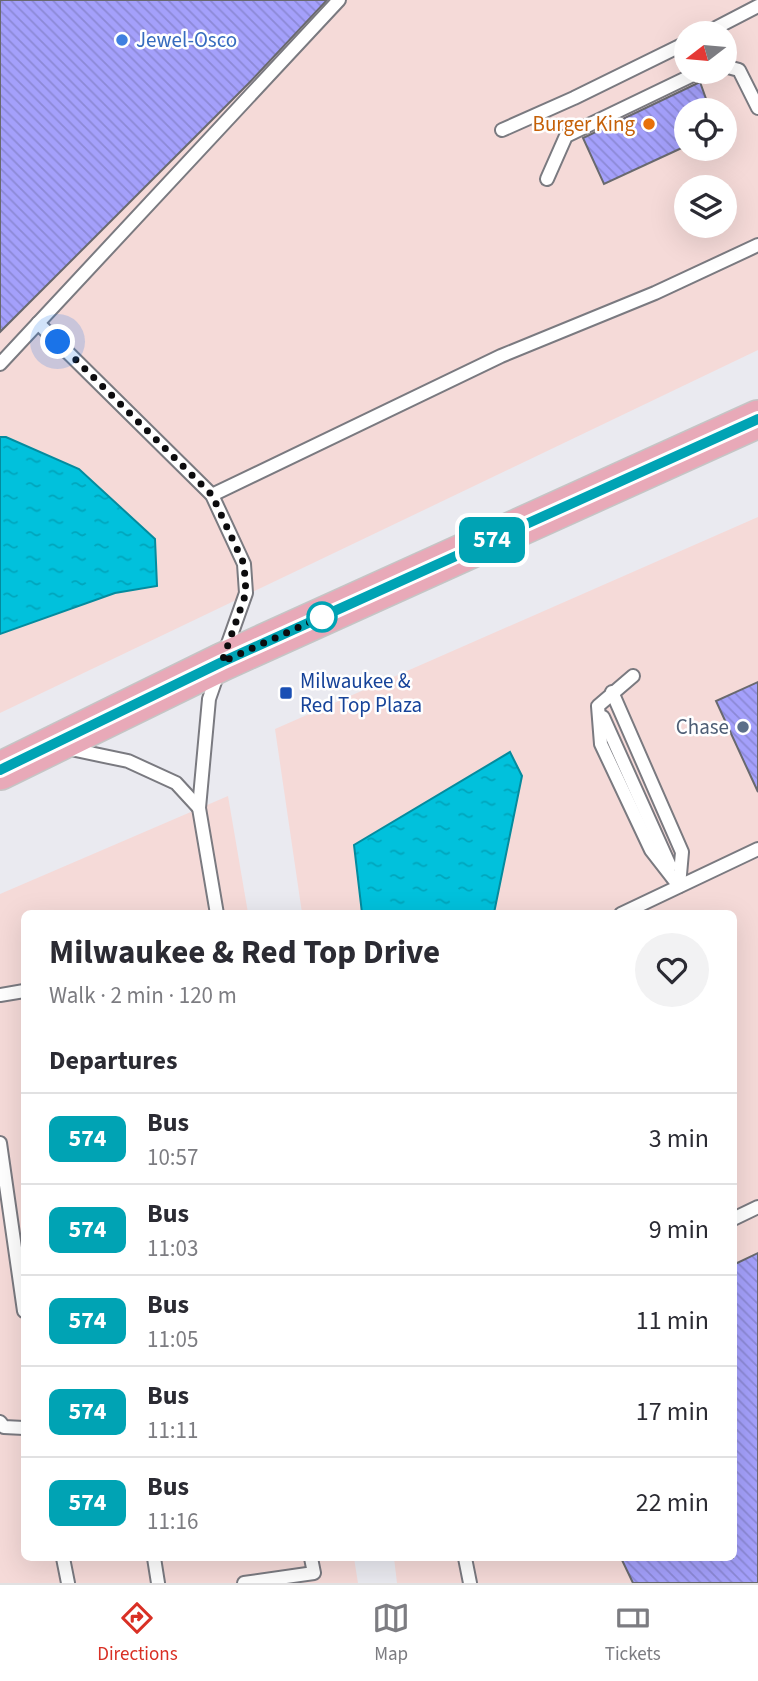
<!DOCTYPE html>
<meta charset="utf-8">
<style>
body{margin:0;font-family:"Source Sans 3",sans-serif;background:#f2f2f3;color:#2b2b33;height:100vh;display:flex;flex-direction:column;font-size:26px;white-space:nowrap}
*{box-sizing:border-box;margin:0}
p{font-size:23px;color:#7c7c81}
.icon{flex:none;width:38px;height:38px;fill:none;stroke:currentColor;stroke-width:2;stroke-linecap:round;stroke-linejoin:round}
.map{position:relative;flex:1;overflow:hidden}
.panel{position:absolute;left:21px;top:910px;width:716px;height:651px;display:flex;flex-direction:column;background:#fff;border-radius:10px;box-shadow:0 7px 28px #0002}
.panel>*{flex:none}
.badge{padding:0 14px;border-radius:10px;font-size:24px;line-height:46px}
.needle{width:46px;rotate:254deg}
.tools{position:absolute;left:674px;top:21px;display:grid;gap:14px}
.tools a{display:grid;place-items:center;width:63px;height:63px;border-radius:50%;background:#fff;box-shadow:0 7px 28px #0002;font-size:35px}
.you{position:absolute;width:35px;height:35px;margin:-18px;border:5px solid #fff;border-radius:50%;background:#1a73e8;box-shadow:0 0 0 10px #1a73e833}
.map>.badge{position:absolute;translate:-50% -50%;box-shadow:0 0 0 4px #fff}
h2{padding:0 28px;font-size:26px;line-height:63px}
.round{display:grid;place-items:center;flex:none;width:74px;height:74px;border-radius:37px;background:#f2f2f3}
.headline{display:flex;align-items:center;justify-content:space-between;height:119px;padding:0 28px}
h1{font-size:33px;font-weight:700;line-height:52px}
ul{padding:0;list-style:none}
li{display:flex;align-items:center;gap:21px;height:91px;padding:0 28px;border-top:2px solid #e1e1e2}
li div{flex:1}
li b{display:block;font-size:26px}
li em{font-style:normal}
li .badge{min-width:77px;font-weight:700;text-align:center}
.tab-bar{display:flex;justify-content:space-around;align-items:center;height:98px;border-top:2px solid #e1e1e2;background:#fff;font-size:19px;color:#7c7c81}
.tab-bar a{display:grid;justify-items:center;gap:4px}
.tab-bar .on{color:#d93025}
.map>svg:first-child{display:block}
.commercial{fill:#f5dad8;fill-rule:evenodd}
.water{fill:url(#water-ripples);stroke:#048b9e;stroke-width:2}
.building{fill:url(#building-back-hatch);stroke:#69696e;stroke-width:2}
.lines{fill:none;stroke-linecap:round;stroke-linejoin:round}
.lane-casing{stroke:#7a7a80;stroke-width:16}
.primary-casing{stroke:#c5c5c5;stroke-width:40}
.lane{stroke:#fff;stroke-width:12}
.primary{stroke:#e8a9b8;stroke-width:37}
.line-casing{stroke:#fff;stroke-width:16}
.line{stroke:#00a3b4;stroke-width:10}
.walk{stroke:#0c0c0e;stroke-width:7;stroke-dasharray:0 12.6}
.shop-dot{fill:#3f7fe0;stroke:#fff;stroke-width:2.5}
.food-dot{fill:#e8710a;stroke:#fff;stroke-width:2.5}
.stop-dot{fill:#fff;stroke:#00a3b4;stroke-width:3.5}
.transit-dot{fill:#1a4fb4;stroke:#fff;stroke-width:2.5}
.service-dot{fill:#5c6f8a;stroke:#fff;stroke-width:2.5}
.labels{text-anchor:middle;stroke-width:5;stroke-linejoin:round;paint-order:stroke}
.shop-label{font-size:21px;fill:#366cbe;stroke:#fff;text-anchor:start}
.food-label{font-size:21px;fill:#c56008;stroke:#fff;text-anchor:end}
.transit-label{font-size:21px;fill:#164399;stroke:#fff;text-anchor:start}
.service-label{font-size:21px;fill:#4e5e75;stroke:#fff;text-anchor:end}
</style>
<div class="map">
<svg width="758" height="1583" viewBox="0 0 758 1583">
<defs>
<pattern id="water-ripples" width="26" height="14" patternUnits="userSpaceOnUse" patternTransform="scale(1.75)"><rect width="26" height="14" fill="#01c1dc"/><path d="M2 4q2-2 4 0t4 0M15 11q2-2 4 0t4 0" fill="none" stroke="#01a5bc"/></pattern>
<pattern id="building-back-hatch" width="6" height="6" patternUnits="userSpaceOnUse" patternTransform="scale(1.75)"><rect width="6" height="6" fill="#a4a0fb"/><path d="M-1 5l2 2M0 0l6 6M5-1l2 2" fill="none" stroke="#8c89d6"/></pattern>
</defs>
<rect width="100%" height="100%" fill="#eaeaf0"/>
<g class="commercial">
<path d="M 0,0 L 758,0 L 758,350 L 0,713 ZM 686,33 L 724,33 L 724,72 L 686,72 ZM 686,110 L 724,110 L 724,149 L 686,149 ZM 686,187 L 724,187 L 724,226 L 686,226 Z"/>
<polygon points="758,517 758,1583 397,1583 394,1558 733,1558 733,914 302,913 275,729"/>
<polygon points="228,796 248,913 24,914 24,1558 354,1558 358,1583 0,1583 0,894"/>
</g>
<g class="water">
<polygon points="0,437 6,437 79,469 155,539 157,586 115,593 0,634"/>
<polygon points="510,752 522,776 494,913 362,913 354,845"/>
</g>
<g class="building">
<polygon points="0,0 327,0 250,82 0,332"/>
<polygon points="700,82 710,110 686,110 686,146 604,184 583,138"/>
<polygon points="758,682 758,792 716,701"/>
<polygon points="758,1253 758,1583 633,1583 621,1558 733,1558 733,1265"/>
</g>
<g class="lines">
<defs>
<g id="lane">
<polyline points="706,33 758,6"/>
<polyline points="724,66 739,70 758,108"/>
<polyline points="502,130 574,98 686,43"/>
<polyline points="547,179 566,136 699,72"/>
<polyline points="38,323 212,495 244,564 246,593 225,652"/>
<polyline points="0,364 339,0"/>
<polyline points="212,495 501,356 655,293 758,245"/>
<polyline points="633,676 598,706 601,744 651,850 679,886"/>
<polyline points="612,692 682,852 679,886"/>
<polyline points="603,717 670,866"/>
<polyline points="66,748 128,761 176,783 199,808"/>
<polyline points="217,914 199,808 209,699 218,673"/>
<polyline points="621,914 758,849"/>
<polyline points="0,995 24,991"/>
<polyline points="0,1143 24,1311"/>
<polyline points="733,1219 758,1207"/>
<polyline points="0,1422 4,1427 24,1428"/>
<polyline points="63,1558 68,1583"/>
<polyline points="154,1558 158,1583"/>
<polyline points="465,1558 470,1583"/>
<polyline points="244,1583 314,1573 311,1558"/>
</g>
<polyline id="primary" points="0,771 222,662 758,419"/>
</defs>
<use href="#lane" class="lane-casing"/>
<use href="#primary" class="primary-casing"/>
<use href="#lane" class="lane"/>
<use href="#primary" class="primary"/>
</g>
<g class="lines">
<defs>
<polyline id="line" points="0,770 222,662 758,419"/>
</defs>
<use href="#line" class="line-casing"/>
<use href="#line" class="line"/>
<polyline class="walk" points="58,342 212,495 244,564 246,593 222,662 330,613 322,617"/>
</g>
<circle class="shop-dot" cx="122" cy="40" r="7"/>
<circle class="food-dot" cx="649" cy="124" r="7"/>
<circle class="stop-dot" cx="322" cy="617" r="14"/>
<rect class="transit-dot" x="279" y="686" width="14" height="14" rx="3.5"/>
<circle class="service-dot" cx="743" cy="727" r="7"/>
<g class="labels">
<g class="shop-label">
<text x="136" y="47">Jewel-Osco</text>
</g>
<g class="food-label">
<text x="635" y="131">Burger King</text>
</g>
<g class="transit-label">
<text x="300" y="688">Milwaukee &amp;<tspan x="300" dy="24">Red Top Plaza</tspan></text>
</g>
<g class="service-label">
<text x="729" y="734">Chase</text>
</g>
</g>
</svg>
<div class="tools">
<a><svg class="needle" viewBox="-14 -14 28 28"><path d="M0-13l5 13h-10z" fill="#e53935"/><path d="M0 13l5-13h-10z" fill="#7c7c81"/></svg></a>
<a><svg class="icon" aria-label="locate" viewBox="0 0 24 24"><circle cx="12" cy="12" r="6"/><path d="M12 2v4M12 18v4M2 12h4M18 12h4"/></svg></a>
<a><svg class="icon" aria-label="layers" viewBox="0 0 24 24"><path d="M12 4l9 5-9 5-9-5zM3 14l9 5 9-5"/></svg></a>
</div>
<div class="you" style="left:58px;top:342px"></div>
<b class="badge" style="left:492px;top:540px;background:#00a3b4;color:#fff">574</b>
<section class="panel">
<div class="headline"><div><h1>Milwaukee &amp; Red Top Drive</h1><p>Walk · 2 min · 120 m</p></div><a class="round"><svg class="icon" aria-label="heart" viewBox="0 0 24 24"><path d="M12 20l-8-8c-3-5 5-10 8-4 3-6 11-1 8 4z"/></svg></a></div>
<h2>Departures</h2>
<ul>
<li><span class="badge" style="background:#00a3b4;color:#fff">574</span><div><b>Bus</b><p>10:57</p></div><em>3 min</em></li>
<li><span class="badge" style="background:#00a3b4;color:#fff">574</span><div><b>Bus</b><p>11:03</p></div><em>9 min</em></li>
<li><span class="badge" style="background:#00a3b4;color:#fff">574</span><div><b>Bus</b><p>11:05</p></div><em>11 min</em></li>
<li><span class="badge" style="background:#00a3b4;color:#fff">574</span><div><b>Bus</b><p>11:11</p></div><em>17 min</em></li>
<li><span class="badge" style="background:#00a3b4;color:#fff">574</span><div><b>Bus</b><p>11:16</p></div><em>22 min</em></li>
</ul>
</section>
</div>
<nav class="tab-bar">
<a class="on"><svg class="icon" aria-label="directions" viewBox="0 0 24 24"><path d="M12 3l9 9-9 9-9-9zM9 14v-3h6M13 9l2 2-2 2"/></svg>Directions</a>
<a><svg class="icon" aria-label="map" viewBox="0 0 24 24"><path d="M3 6l6-2 6 2 6-2v14l-6 2-6-2-6 2zM9 4v14M15 6v14"/></svg>Map</a>
<a><svg class="icon" aria-label="tickets" viewBox="0 0 24 24"><path d="M3 7h18v10H3zM15 7v10"/></svg>Tickets</a>
</nav>
